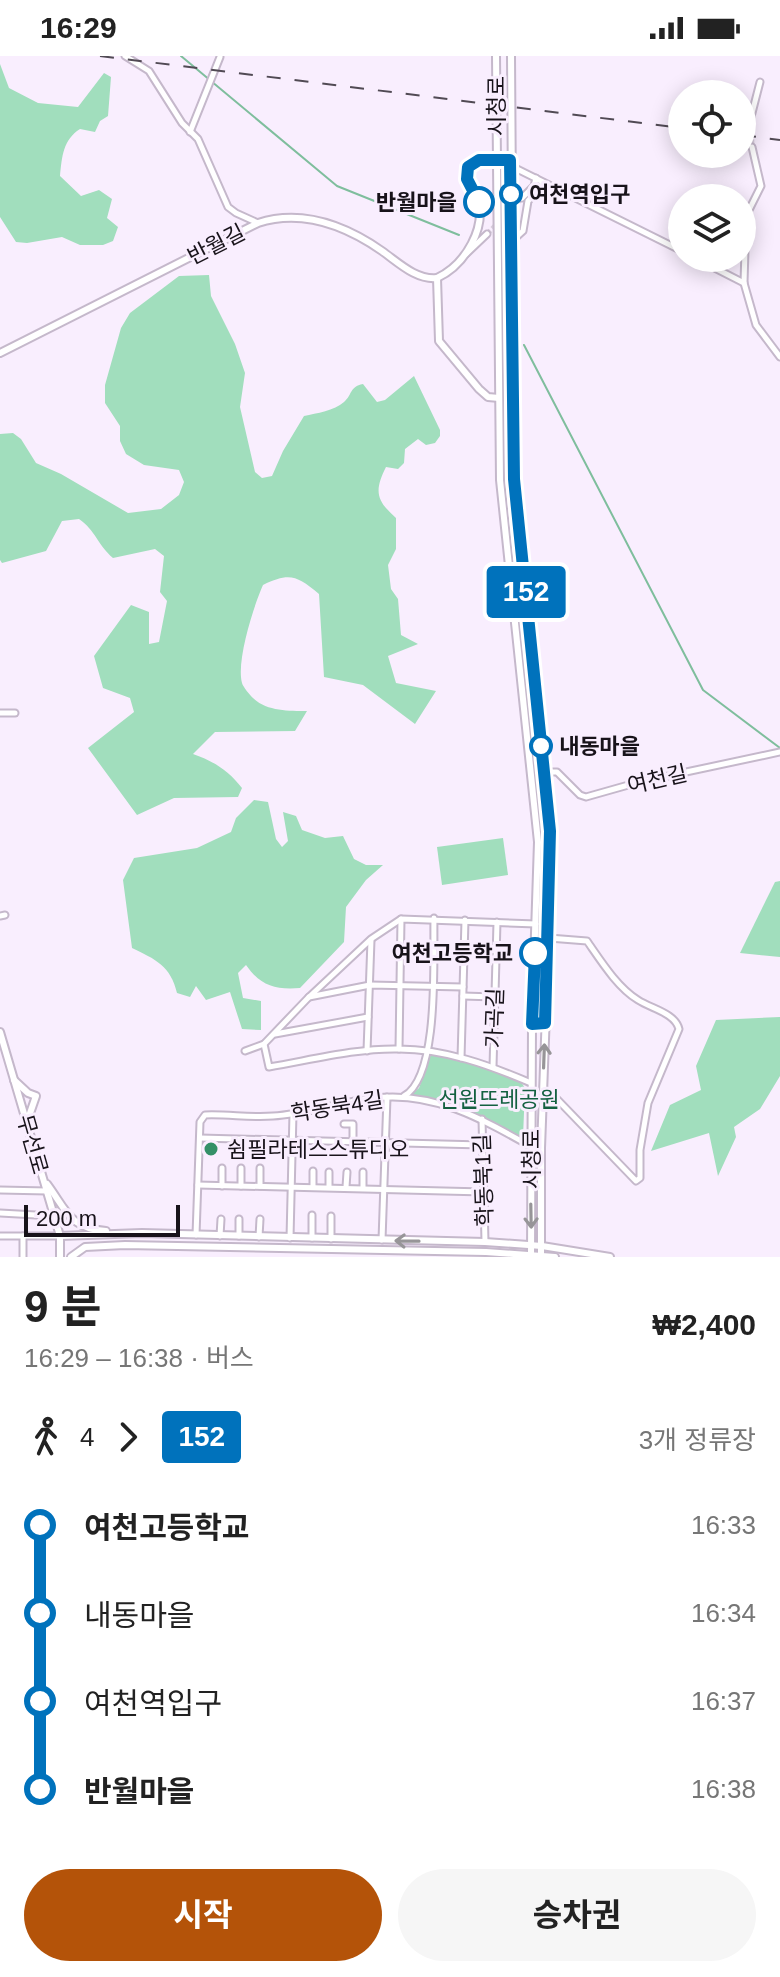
<!DOCTYPE html>
<html lang="ko">
<meta charset="utf-8">
<style>
body{margin:0;font-family:Arial,"Noto Sans KR",sans-serif;background:#f6f6f6;color:#222;height:100vh;display:flex;flex-direction:column;font-size:30px;white-space:nowrap}
*{box-sizing:border-box;margin:0}
p{font-size:26px;color:#767676}
.icon{flex:none;width:44px;height:44px;fill:none;stroke:currentColor;stroke-width:2;stroke-linecap:round;stroke-linejoin:round}
.map{position:relative;height:1201px;overflow:hidden}
.drawer{display:flex;flex-direction:column;background:#fff;flex:1}
.drawer>*{flex:none}
.badge{padding:0 16px;border-radius:6px;font-size:28px;line-height:52px}
.controls{position:absolute;left:668px;top:24px;display:grid;gap:16px}
.controls a{display:grid;place-items:center;width:88px;height:88px;border-radius:50%;background:#fff;box-shadow:0 4px 20px #0003;font-size:40px}
.scale{position:absolute;left:24px;bottom:20px;width:156px;box-sizing:border-box;padding-left:8px;border:4px solid #18131a;border-top:0;font-size:22px;line-height:28px;white-space:nowrap;color:#18131a;-webkit-text-stroke:6px #f9eefe;paint-order:stroke}
.map>.badge{position:absolute;translate:-50% -50%;box-shadow:0 0 0 4px #fff}
.legs{display:flex;align-items:center;gap:12px;height:88px;padding:0 24px;font-size:26px}
.legs p{margin-inline-start:auto}
.headline{display:flex;align-items:center;justify-content:space-between;height:136px;padding:0 24px}
h1{font-size:44px;font-weight:700;line-height:60px}
.button{display:flex;gap:16px;margin-top:auto;padding:16px 24px}
.button a{flex:1;height:92px;border-radius:48px;background:#b45309;color:#fff;font-size:32px;font-weight:700;line-height:92px;text-align:center}
.button a+a{background:#f6f6f6;color:#222}
ul{padding:0 24px;list-style:none}
li{display:flex;align-items:center;gap:28px;height:88px;font-size:30px}
li i{display:grid;place-items:center;width:12px;height:100%;margin:0 10px;background:currentColor}
li i::after{content:'';width:20px;height:20px;margin:-10px;border:6px solid;border-radius:50%;background:#fff}
li p{margin-inline-start:auto}
li:first-child i{background:linear-gradient(#0000 50%,currentColor 0)}
li:last-child i{background:linear-gradient(currentColor 50%,#0000 0)}
.status{display:flex;justify-content:space-between;align-items:center;height:56px;padding:0 40px;background:#fff;direction:ltr}
.status svg{height:22px;fill:currentColor}
.map>svg:first-child{display:block}
.green{fill:#a1debd}
.lines{fill:none;stroke-linecap:round;stroke-linejoin:round}
.stream{stroke:#7fbe9d;stroke-width:2}
.minor-tunnel{stroke:#d7cddc;stroke-width:5;stroke-dasharray:5 2.5;stroke-linecap:butt}
.minor-casing{stroke:#c5b8cb;stroke-width:9}
.tertiary-casing{stroke:#c5b8cb;stroke-width:10}
.minor{stroke:#fff;stroke-width:5}
.tertiary{stroke:#fff;stroke-width:6}
.rail{stroke:#514a54;stroke-width:2;stroke-dasharray:14 14;stroke-linecap:butt}
.oneway{stroke:#979598}
.line-1-casing{stroke:#fff;stroke-width:18}
.line-1{stroke:#0072bc;stroke-width:12}
.stop-1-dot{fill:#fff;stroke:#0072bc;stroke-width:4}
.poi-dot{fill:#349067;stroke:#f9eefe;stroke-width:3}
.labels{text-anchor:middle;stroke-width:6;stroke-linejoin:round;paint-order:stroke}
.street-label{font-size:22px;fill:#18131a;stroke:#f9eefe}
.stop-label{font-size:22px;font-weight:bold;fill:#18131a;stroke:#f9eefe;text-anchor:start}
.park-label{font-size:22px;fill:#146141;stroke:#f9eefe}
.poi-label{font-size:22px;fill:#18131a;stroke:#f9eefe;text-anchor:start}
</style>
<div class="status"><b>16:29</b><svg viewBox="0 0 49 12"><path d="M0 12V9h3v3zM5 12V6h3v6zM10 12V3h3v9zM15 12V0h3v12zM26 1h20v11H26zM47 4h2v5h-2z"/></svg></div>
<div class="map">
<svg width="780" height="1201" viewBox="0 0 780 1201">
<rect width="100%" height="100%" fill="#f9eefe"/>
<g class="green">
<path d="M 0,8 L 9,32 L 38,47 L 78,51 L 104,17 L 111,21 L 108,60 L 100,65 L 95,76 L 80,73 C 63,84 62,100 60,120 L 81,140 L 99,134 L 112,143 L 107,162 L 118,171 L 113,185 L 103,189 L 80,189 L 62,181 L 27,187 L 16,186 L 0,161 Z"/>
<path d="M 209,219 L 211,240 L 235,288 L 245,317 L 240,351 L 255,416 L 262,422 L 272,420 L 283,395 L 304,360 C 317,357 334,355 344,346 C 353,338 349,331 363,328 L 377,346 L 385,344 L 414,320 L 440,374 L 440,380 L 435,387 L 426,389 L 418,383 L 405,393 L 404,407 L 398,413 L 386,411 C 374,435 376,444 396,462 L 396,493 L 388,509 L 391,533 L 398,543 L 401,579 L 418,588 L 388,600 L 396,627 L 436,635 L 415,668 L 363,629 L 324,621 L 319,538 C 297,520 290,516 263,529 C 254,549 236,605 242,627 C 243,631 250,639 253,642 C 266,655 289,655 307,655 L 295,675 L 215,676 L 193,698 C 213,705 228,714 242,732 L 238,741 L 174,742 L 137,759 L 88,692 L 134,656 L 130,642 L 103,632 L 94,600 L 131,549 L 149,556 L 149,588 L 159,586 L 167,545 L 160,536 L 164,500 L 155,493 L 113,502 C 97,488 96,475 79,463 L 62,465 L 46,495 L 2,507 L 0,504 L 0,378 L 13,377 L 21,383 L 36,407 L 61,418 L 128,457 L 161,453 L 179,439 L 184,426 L 179,414 L 144,409 L 126,398 L 120,385 L 120,370 L 105,347 L 105,329 L 121,272 L 130,257 L 179,220 Z"/>
<path d="M 254,744 L 268,746 L 276,783 L 282,791 L 288,785 L 283,756 L 296,760 L 302,774 L 325,782 L 343,780 L 354,803 L 366,809 L 383,809 L 366,824 L 346,851 L 344,886 L 300,932 C 274,934 260,929 246,909 L 238,917 L 243,942 L 261,945 L 261,974 L 242,973 L 230,936 L 206,944 L 196,930 L 190,941 L 177,937 C 171,910 155,903 132,892 L 123,824 L 134,802 L 197,792 L 231,776 L 236,762 Z"/>
<polygon points="503,782 508,819 442,829 437,791"/>
<polygon points="780,825 780,901 740,897 775,826"/>
<polygon points="780,961 780,1020 760,1053 734,1071 736,1081 718,1120 709,1077 651,1095 670,1049 701,1034 696,1010 716,964"/>
<path d="M 431,998 L 470,1007 L 521,1026 L 525,1032 L 523,1081 L 518,1081 C 486,1061 448,1041 409,1040 L 419,1032 Z"/>
</g>
<g class="lines">
<g class="stream">
<polyline points="181,0 337,130 459,179"/>
<polyline points="524,289 703,634 780,692"/>
</g>
<g class="minor-tunnel">
<polyline points="751,61 752,91"/>
<polyline points="487,178 522,142"/>
</g>
<defs>
<g id="minor">
<polyline points="125,0 149,15 182,67 198,83 228,151 236,157 258,167"/>
<polyline points="751,61 760,26"/>
<polyline points="190,76 220,1"/>
<polyline points="752,91 761,130 746,160 744,227 756,269 780,301"/>
<polyline points="511,110 682,195"/>
<polyline points="522,142 534,130 536,122"/>
<polyline points="512,185 523,175 528,145 544,127"/>
<polyline points="466,198 487,178"/>
<polyline points="695,202 744,227"/>
<polyline points="0,657 15,657"/>
<polyline points="544,716 557,716 580,739 586,741 639,726 780,696"/>
<polyline points="0,860 5,859"/>
<polyline points="463,940 495,941"/>
<polyline points="309,941 370,929 463,931"/>
<polyline points="275,978 368,961"/>
<polyline points="399,993 401,863"/>
<polyline points="245,995 264,988"/>
<polyline points="367,995 371,884"/>
<polyline points="461,1002 465,864"/>
<polyline points="493,1011 497,866"/>
<path d="M 531,1027 C 489,1009 445,993 399,993 C 356,992 311,1004 269,1011 L 264,988 L 308,942 L 371,883 L 401,863 L 536,868"/>
<path d="M 542,1037 L 554,1040 L 636,1125 L 640,1122 L 640,1094 L 648,1047 L 679,973 C 675,957 652,953 638,944 C 617,931 601,905 587,885 L 549,882"/>
<path d="M 404,1040 C 440,1020 433,902 434,862"/>
<polyline points="482,1063 485,1186"/>
<polyline points="344,1068 353,1068 353,1086"/>
<polyline points="200,1082 482,1089"/>
<polyline points="198,1129 484,1136"/>
<polyline points="222,1130 222,1112"/>
<polyline points="241,1130 241,1112"/>
<polyline points="260,1130 260,1112"/>
<polyline points="313,1131 313,1115"/>
<polyline points="329,1131 329,1116"/>
<polyline points="346,1131 347,1116"/>
<polyline points="363,1132 363,1116"/>
<polyline points="0,1134 47,1135"/>
<polyline points="0,1157 54,1160"/>
<path d="M 196,1179 L 200,1066 L 205,1059 C 228,1058 251,1062 273,1060 C 307,1058 341,1045 375,1042 C 433,1035 482,1063 530,1090"/>
<polyline points="0,1180 60,1180"/>
<polyline points="220,1180 221,1163"/>
<polyline points="239,1180 239,1163"/>
<polyline points="259,1181 260,1163"/>
<polyline points="290,1182 293,1057"/>
<polyline points="312,1182 312,1159"/>
<polyline points="331,1183 331,1160"/>
<polyline points="382,1184 387,1041"/>
<polyline points="23,1201 23,1180"/>
</g>
<g id="tertiary">
<polyline points="496,0 500,424 538,786 532,968 531,1201"/>
<polyline points="511,0 514,423 550,775 550,848 541,1092 541,1201"/>
<polyline points="437,222 439,285 479,333 488,341 499,342"/>
<path d="M 0,297 L 258,167 C 302,153 346,170 382,195 C 399,207 416,224 437,222 C 465,209 488,171 477,140 C 473,128 462,124 468,111 L 479,104 L 510,104"/>
<polyline points="0,976 60,1180 60,1201"/>
<polyline points="14,1024 28,1037 36,1040 28,1063"/>
<path d="M 47,1128 C 67,1155 69,1172 106,1175"/>
<polyline points="60,1180 142,1177 485,1186 542,1190 610,1201"/>
<polyline points="71,1201 85,1191 125,1189 486,1196 555,1201"/>
</g>
</defs>
<use href="#minor" class="minor-casing"/>
<use href="#tertiary" class="tertiary-casing"/>
<use href="#minor" class="minor"/>
<use href="#tertiary" class="tertiary"/>
<g class="rail">
<polyline points="100,0 682,72"/>
<polyline points="742,79 780,84"/>
</g>
</g>
<defs><path id="oneway-shaft" d="M-6 0H5M1.5-3L5.5 0L1.5 3" fill="none" stroke-width="1.6" stroke-linecap="round" stroke-linejoin="round" transform="scale(2)"/></defs>
<g class="oneway">
<use href="#oneway-shaft" transform="translate(544 1000) rotate(-88)"/>
<use href="#oneway-shaft" transform="translate(531 1160) rotate(89)"/>
<use href="#oneway-shaft" transform="translate(407 1185) rotate(-179)"/>
</g>
<g class="lines">
<defs>
<polyline id="line-1" points="479,146 467,123 468,111 479,104 510,104 514,423 550,775 545,967 532,968 535,897"/>
</defs>
<use href="#line-1" class="line-1-casing"/>
<use href="#line-1" class="line-1"/>
</g>
<g class="stop-1-dot">
<circle cx="511" cy="138" r="10"/>
<circle cx="479" cy="146" r="14"/>
<circle cx="541" cy="690" r="10"/>
<circle cx="535" cy="897" r="14"/>
</g>
<circle class="poi-dot" cx="211" cy="1093" r="8"/>
<g class="labels">
<g class="street-label">
<text transform="translate(496 50) rotate(-90)" y="8">시청로</text>
<text transform="translate(216 188) rotate(-27)" y="8">반월길</text>
<text transform="translate(657 723) rotate(-13)" y="8">여천길</text>
<text transform="translate(494 962) rotate(-88)" y="8">가곡길</text>
<text transform="translate(337 1050) rotate(-9)" y="8">학동북4길</text>
<text transform="translate(33 1088) rotate(74)" y="8">무선로</text>
<text transform="translate(531 1103) rotate(-90)" y="8">시청로</text>
<text transform="translate(483 1124) rotate(-92)" y="8">학동북1길</text>
</g>
<g class="stop-label">
<text x="529" y="146">여천역입구</text>
<text x="457" y="154" text-anchor="end">반월마을</text>
<text x="559" y="698">내동마을</text>
<text x="513" y="905" text-anchor="end">여천고등학교</text>
</g>
<g class="park-label">
<text x="499" y="1051">선원뜨레공원</text>
</g>
<g class="poi-label">
<text x="227" y="1101">쉼필라테스스튜디오</text>
</g>
</g>
</svg>
<div class="controls">
<a><svg class="icon" aria-label="locate" viewBox="0 0 24 24"><circle cx="12" cy="12" r="6"/><path d="M12 2v4M12 18v4M2 12h4M18 12h4"/></svg></a>
<a><svg class="icon" aria-label="layers" viewBox="0 0 24 24"><path d="M12 4l9 5-9 5-9-5zM3 14l9 5 9-5"/></svg></a>
</div>
<div class="scale">200 m</div>
<b class="badge" style="left:526px;top:536px;background:#0072bc;color:#fff">152</b>
</div>
<section class="drawer">
<div class="headline"><div><h1>9 분</h1><p>16:29 – 16:38 · 버스</p></div><b>₩2,400</b></div>
<div class="legs"><svg class="icon" aria-label="walk" viewBox="0 0 24 24"><circle cx="13" cy="4" r="2"/><path d="M13 8l-2 6 4 7M11 14l-3 7M7 12l3-4h3l4 4"/></svg>4<svg class="icon" aria-label="forward" viewBox="0 0 24 24"><path d="M9 5l7 7-7 7"/></svg><b class="badge" style="background:#0072bc;color:#fff">152</b><p>3개 정류장</p></div>
<ul>
<li><i style="color:#0072bc"></i><b>여천고등학교</b><p>16:33</p></li>
<li><i style="color:#0072bc"></i><span>내동마을</span><p>16:34</p></li>
<li><i style="color:#0072bc"></i><span>여천역입구</span><p>16:37</p></li>
<li><i style="color:#0072bc"></i><b>반월마을</b><p>16:38</p></li>
</ul>
<div class="button"><a>시작</a><a>승차권</a></div>
</section>
